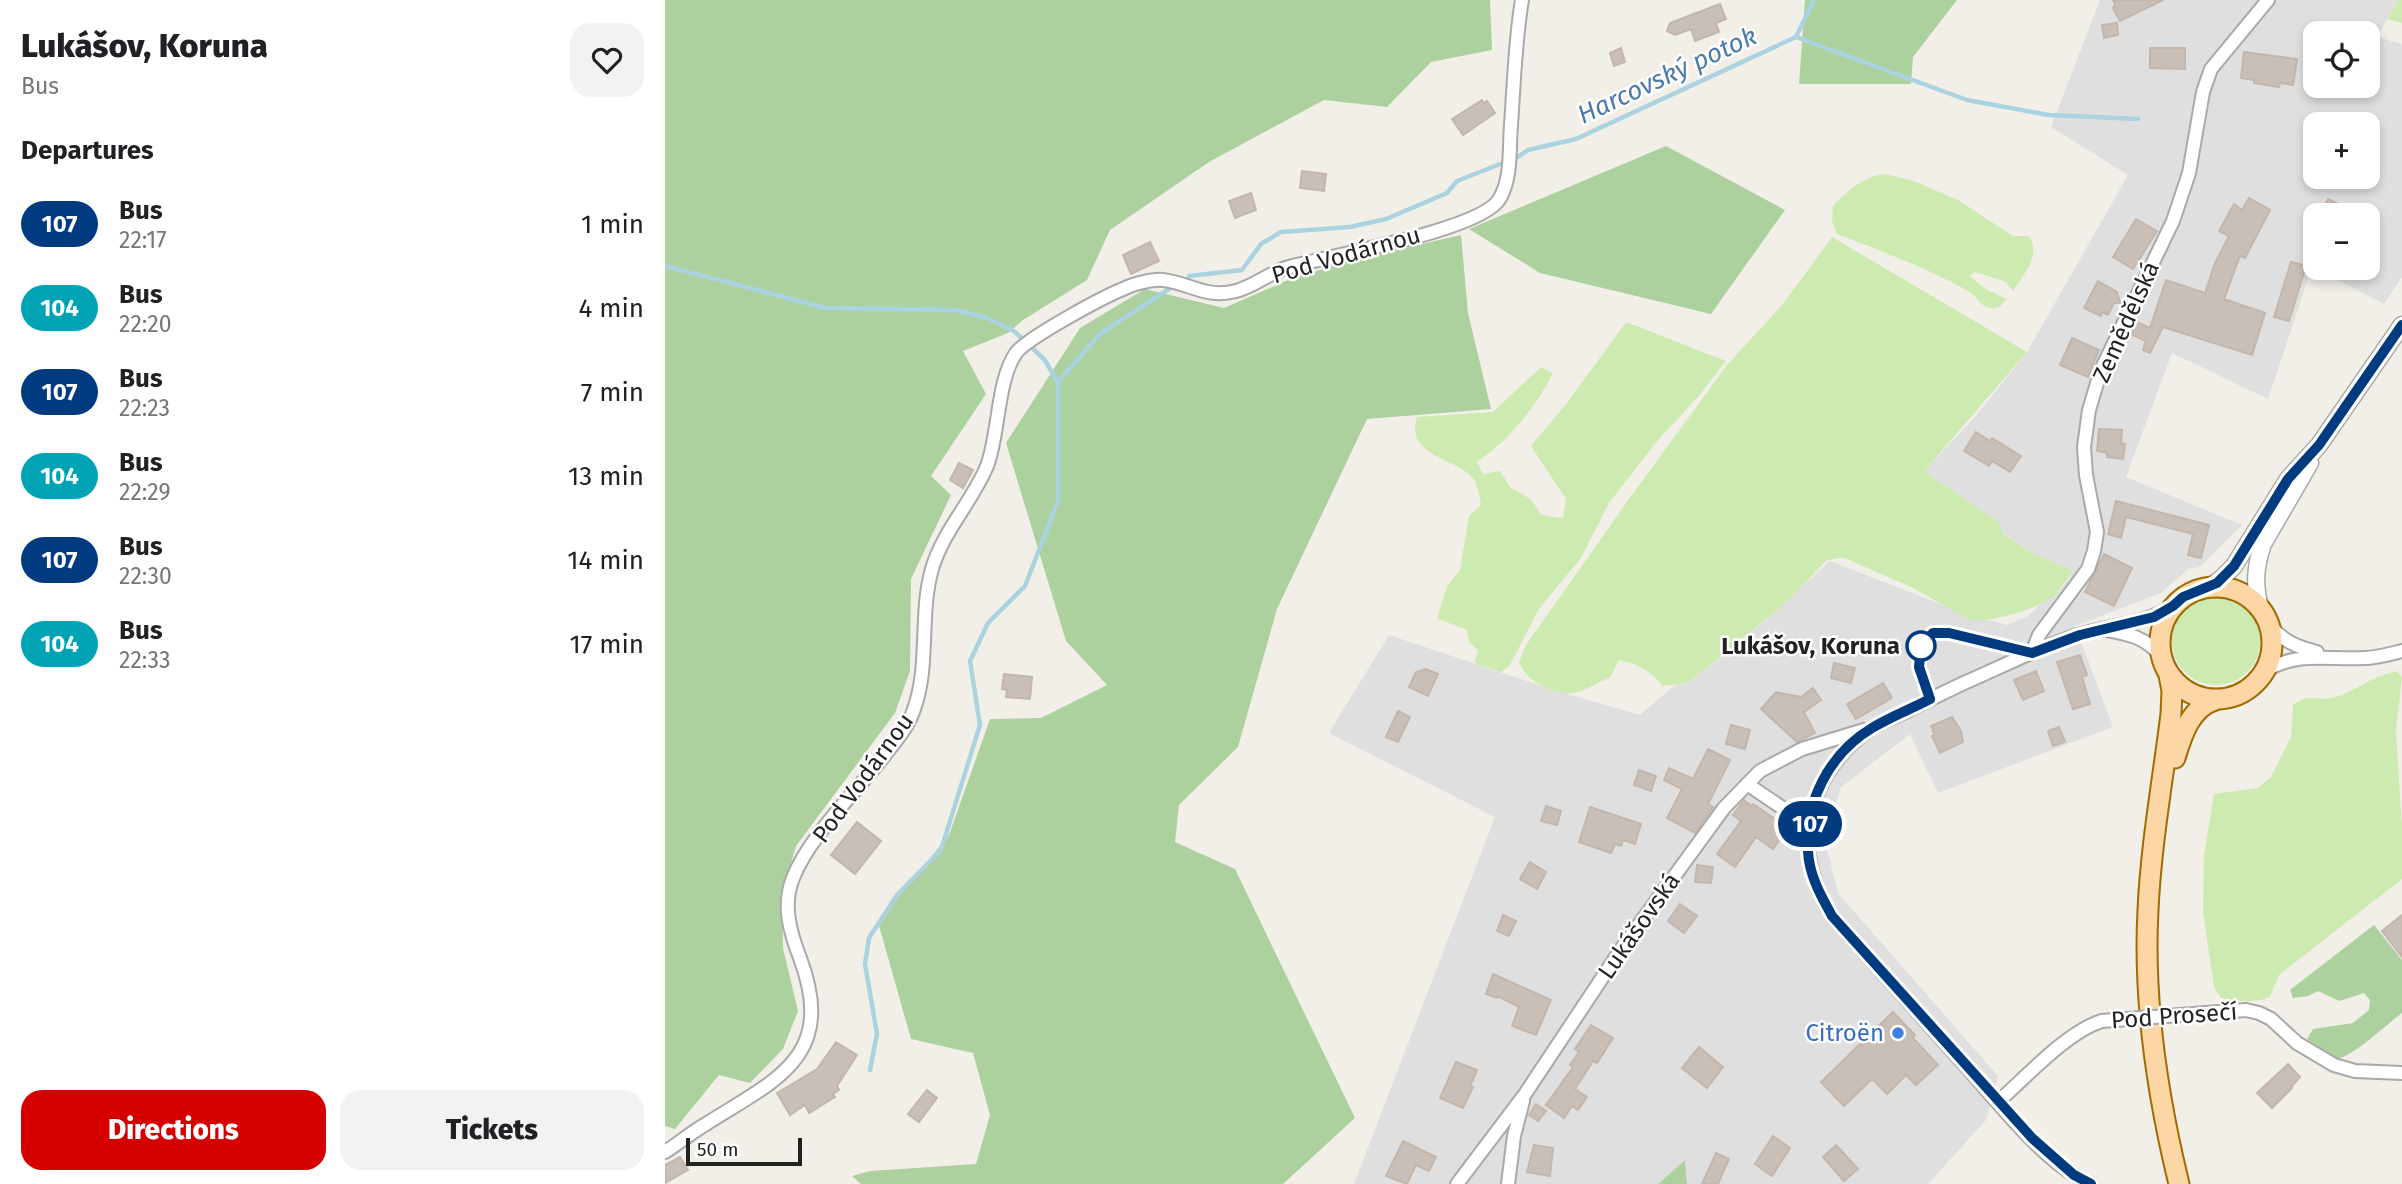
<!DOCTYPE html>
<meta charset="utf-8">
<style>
body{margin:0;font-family:"Fira Sans",sans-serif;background:#f2f2f2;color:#202124;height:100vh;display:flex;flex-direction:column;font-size:26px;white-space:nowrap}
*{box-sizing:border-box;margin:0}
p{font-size:23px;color:#757577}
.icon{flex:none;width:38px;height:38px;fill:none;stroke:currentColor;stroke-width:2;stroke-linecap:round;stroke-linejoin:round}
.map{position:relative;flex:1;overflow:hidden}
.drawer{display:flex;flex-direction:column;background:#fff;width:665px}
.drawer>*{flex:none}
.badge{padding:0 14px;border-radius:23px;font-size:24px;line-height:46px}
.buttons{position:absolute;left:1638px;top:21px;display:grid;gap:14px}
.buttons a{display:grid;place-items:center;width:77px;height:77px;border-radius:14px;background:#fff;box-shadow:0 4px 10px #0003;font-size:35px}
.scale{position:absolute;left:21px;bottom:18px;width:116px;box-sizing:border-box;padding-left:7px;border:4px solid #222;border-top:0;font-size:19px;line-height:24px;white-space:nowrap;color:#222;-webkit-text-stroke:5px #fff;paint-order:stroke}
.map>.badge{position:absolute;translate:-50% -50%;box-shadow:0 0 0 4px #fff}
h2{padding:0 21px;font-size:26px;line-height:63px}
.round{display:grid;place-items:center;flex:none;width:74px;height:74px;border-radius:21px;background:#f2f2f2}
.head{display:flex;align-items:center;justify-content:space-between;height:119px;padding:0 21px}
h1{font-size:33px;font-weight:800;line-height:52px}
.button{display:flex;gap:14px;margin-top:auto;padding:14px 21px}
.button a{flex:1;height:80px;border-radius:21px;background:#d40000;color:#fff;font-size:28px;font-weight:800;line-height:80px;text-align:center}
.button a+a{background:#f2f2f2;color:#202124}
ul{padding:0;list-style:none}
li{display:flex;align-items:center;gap:21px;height:84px;padding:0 21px}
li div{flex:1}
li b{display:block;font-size:26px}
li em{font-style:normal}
li .badge{min-width:77px;font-weight:700;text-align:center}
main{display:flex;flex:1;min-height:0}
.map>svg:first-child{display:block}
.residential{fill:#e0dfdf;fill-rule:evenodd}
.grass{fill:#cdebb0}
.forest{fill:#add19e}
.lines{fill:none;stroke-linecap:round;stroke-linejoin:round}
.stream{stroke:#aad3df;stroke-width:4.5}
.building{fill:#c7bfb8;stroke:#c4b6ab;stroke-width:2}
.minor-casing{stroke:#a9a9a9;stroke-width:16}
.tertiary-casing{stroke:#a9a9a9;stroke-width:19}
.primary-casing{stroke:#a06b00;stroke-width:23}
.minor{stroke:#fff;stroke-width:12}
.tertiary{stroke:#fff;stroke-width:16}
.primary{stroke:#fcd6a4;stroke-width:19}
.minor-bridge-casing{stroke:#a9a9a9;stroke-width:16;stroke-linecap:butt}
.minor-bridge{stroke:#fff;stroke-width:12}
.line-casing{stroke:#fff;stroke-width:16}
.line{stroke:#003b80;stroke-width:10}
.stop-dot{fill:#fff;stroke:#003b80;stroke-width:3.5}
.shop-dot{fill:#3f7fe0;stroke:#fff;stroke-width:2.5}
.labels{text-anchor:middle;stroke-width:5;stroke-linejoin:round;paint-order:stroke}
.street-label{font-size:24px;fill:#222;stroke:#fff}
.stop-label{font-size:24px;font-weight:bold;fill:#222;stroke:#fff;text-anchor:end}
.shop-label{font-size:24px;fill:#366cbe;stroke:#fff;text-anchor:end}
.water-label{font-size:26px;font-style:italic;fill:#4a7aab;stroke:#fff}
</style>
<main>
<section class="drawer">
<div class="head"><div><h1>Lukášov, Koruna</h1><p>Bus</p></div><a class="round"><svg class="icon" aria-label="heart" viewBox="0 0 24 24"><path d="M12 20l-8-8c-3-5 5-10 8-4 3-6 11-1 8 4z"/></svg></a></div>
<h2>Departures</h2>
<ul>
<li><span class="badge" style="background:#003b80;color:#fff">107</span><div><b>Bus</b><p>22:17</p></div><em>1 min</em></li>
<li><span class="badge" style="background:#00a3b4;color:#fff">104</span><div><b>Bus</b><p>22:20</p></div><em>4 min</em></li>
<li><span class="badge" style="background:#003b80;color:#fff">107</span><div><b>Bus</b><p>22:23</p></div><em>7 min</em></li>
<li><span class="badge" style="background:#00a3b4;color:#fff">104</span><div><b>Bus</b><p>22:29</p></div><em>13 min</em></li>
<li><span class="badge" style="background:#003b80;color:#fff">107</span><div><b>Bus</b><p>22:30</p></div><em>14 min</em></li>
<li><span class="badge" style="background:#00a3b4;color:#fff">104</span><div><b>Bus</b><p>22:33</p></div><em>17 min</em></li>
</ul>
<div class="button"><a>Directions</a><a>Tickets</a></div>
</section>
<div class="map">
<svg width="1737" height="1184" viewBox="0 0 1737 1184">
<rect width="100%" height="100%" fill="#f2efe9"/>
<path class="residential" d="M 1435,0 L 1733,0 L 1712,37 L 1737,44 L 1737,277 L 1719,304 L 1647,267 L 1603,399 L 1507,353 L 1461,477 L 1577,525 L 1535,567 L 1523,569 L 1496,593 L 1410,626 L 1448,727 L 1273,793 L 1245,734 L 1175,788 L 1161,844 L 1173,893 L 1333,1076 L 1321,1120 L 1263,1184 L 1022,1184 L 1020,1160 L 993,1184 L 689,1184 L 830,817 L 664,733 L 724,635 L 886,689 L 975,715 L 1010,685 L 1023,683 L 1093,627 L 1165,561 L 1283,607 L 1305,620 L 1324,620 L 1342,625 L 1363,616 L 1377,603 L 1390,596 L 1405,577 L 1407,571 L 1366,552 L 1338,533 L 1335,523 L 1263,474 L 1261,469 L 1310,417 L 1362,352 L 1463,175 L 1386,127 ZM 1650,33 L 1703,33 L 1703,86 L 1650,86 ZM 1650,124 L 1703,124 L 1703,177 L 1650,177 ZM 1650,215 L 1703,215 L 1703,268 L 1650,268 Z"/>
<g class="grass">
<polygon points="1733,0 1737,0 1737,23 1722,19"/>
<path d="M 1221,174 L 1246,180 L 1293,200 L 1348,236 L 1364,236 C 1377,255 1358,275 1348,291 L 1341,282 L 1310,272 L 1305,276 L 1319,288 L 1341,299 C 1338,305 1331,310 1324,308 C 1315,306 1311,295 1303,291 C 1262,268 1216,251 1172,234 L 1167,222 L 1168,206 C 1184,190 1198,176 1221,174 Z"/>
<path d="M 1167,237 L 1362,352 L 1261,469 L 1263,474 L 1335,523 L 1338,534 L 1366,552 L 1408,571 L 1390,596 L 1372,606 L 1342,616 L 1319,620 L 1305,620 L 1246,587 L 1182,559 L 1176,558 L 1162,560 L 1121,603 L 1023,683 L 997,686 C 988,672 971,663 954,660 L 945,678 C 933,681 921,691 909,693 C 888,695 862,682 854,662 L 861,645 L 964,499 L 1062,365 L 1118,304 Z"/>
<path d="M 961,322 L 1061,361 L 1033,397 L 993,440 L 944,503 L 916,558 L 874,609 L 845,665 L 836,672 L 809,663 L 813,650 L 804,642 L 802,630 L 773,619 L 773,615 L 782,586 L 795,570 L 804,516 L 816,505 C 814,495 813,482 805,475 C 785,457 740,454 752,417 L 828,412 L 876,367 L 888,373 C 871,407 844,440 812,462 L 818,474 L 835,471 L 845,487 L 867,500 L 876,515 L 898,518 L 901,499 L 866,446 L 902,403 Z"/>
<circle cx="1551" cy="641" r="44"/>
<path d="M 1730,671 L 1735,674 L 1737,677 L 1731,730 L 1737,826 L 1737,879 L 1614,975 L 1605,997 C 1591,1003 1571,1002 1556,998 L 1549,987 L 1538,912 L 1539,855 L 1549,794 L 1593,788 L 1606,777 L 1626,737 L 1628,705 C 1644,693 1648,701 1664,698 C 1680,696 1690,688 1704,681 C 1712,677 1721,674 1730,671 Z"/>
</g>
<g class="forest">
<polygon points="0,0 825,0 827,50 766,62 722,107 659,100 544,162 445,230 422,280 358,320 343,333 298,351 321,394 266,476 286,495 246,579 245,671 230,713 131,846 117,895 118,948 133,1011 118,1049 85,1083 54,1075 10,1129 0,1126"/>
<polygon points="1140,0 1292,0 1248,57 1246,84 1134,84"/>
<polygon points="1001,146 1120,210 1046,314 875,273 804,229"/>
<polygon points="796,235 803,313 826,409 702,419 612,609 573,747 514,805 510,842 570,869 690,1118 618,1184 196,1184 187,1176 205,1171 311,1164 325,1115 308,1053 246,1039 213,922 284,835 325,719 376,718 442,685 401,641 341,443 415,328 480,289 559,308 623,280 683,261"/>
<path d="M 1709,925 L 1737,960 L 1737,1013 C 1722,1024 1688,1057 1671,1059 L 1642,1039 L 1648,1029 L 1688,1023 L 1704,1010 L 1705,1000 L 1699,993 L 1674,1001 L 1653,991 L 1643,996 L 1628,998 L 1625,990 Z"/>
<polygon points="1020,1160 1022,1184 993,1184"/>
</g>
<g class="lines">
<g class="stream">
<polyline points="1131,37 1302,100 1384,115 1473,119"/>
<polyline points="851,158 863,150 911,139 1131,37 1149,0"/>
<polyline points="0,266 161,308 291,310 322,318 349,331 379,359 393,382"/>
<polyline points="524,276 577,270 596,244 616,232 685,227 721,219 782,193 792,181 835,164"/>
<polyline points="205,1070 212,1034 200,964 204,938 232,895 276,850 315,725 305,661 323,623 360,586 393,501 393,382 436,333 507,287"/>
</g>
</g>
<g class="building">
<polygon points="1448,0 1498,0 1455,21 1448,8 1450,4"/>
<polygon points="1055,4 1061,19 1051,23 1054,32 1030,41 1026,29 1010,35 1002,31 1005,23"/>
<polygon points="1452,23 1453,35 1439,38 1437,25"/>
<polygon points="956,48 960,62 949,66 945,53"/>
<polygon points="1485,48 1520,48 1520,69 1485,68"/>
<polygon points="1579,52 1632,59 1628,85 1615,83 1614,87 1589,83 1589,80 1576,78"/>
<polygon points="817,100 819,103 822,101 830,113 798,135 787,119"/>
<polygon points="637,171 661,174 659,191 635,188"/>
<polygon points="586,193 591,210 570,218 564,201"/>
<polygon points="1584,198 1605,210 1580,258 1575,256 1559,299 1600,313 1587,355 1498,327 1485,353 1478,350 1481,341 1466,334 1472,322 1485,328 1501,280 1540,293 1550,263 1564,236 1554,231 1569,204 1577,210"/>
<polygon points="1663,199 1696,215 1655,215"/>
<polygon points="1471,219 1492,231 1468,269 1448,257"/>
<polygon points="485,242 494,261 466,274 458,255"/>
<polygon points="1626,262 1641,266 1624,321 1609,317"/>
<polygon points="1433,281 1452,292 1455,303 1449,303 1443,315 1437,312 1436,316 1419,308"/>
<polygon points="1407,338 1434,350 1423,377 1395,365"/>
<polygon points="1434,429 1457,430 1456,443 1460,444 1458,459 1442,457 1442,453 1432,451"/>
<polygon points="1311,432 1325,441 1327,438 1356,456 1345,472 1327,461 1324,466 1299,451"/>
<polygon points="294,463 308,470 298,488 285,480"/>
<polygon points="1451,501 1544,525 1536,558 1523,555 1528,534 1461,517 1456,538 1443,534"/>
<polygon points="1439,554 1467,568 1449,606 1420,592"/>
<polygon points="1415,655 1422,675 1417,677 1425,704 1408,709 1392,662"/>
<polygon points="1169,663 1190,668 1186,683 1166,678"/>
<polygon points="761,669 773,674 763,696 744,687 751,672"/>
<polygon points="1371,671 1379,691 1358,700 1349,680"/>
<polygon points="339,674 367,677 365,699 341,697 342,690 337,689"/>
<polygon points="1218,683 1227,698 1191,719 1182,704"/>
<polygon points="1148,688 1156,700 1139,712 1150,733 1132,742 1096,709 1111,692 1136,697"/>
<polygon points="733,711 745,717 733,742 721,737"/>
<polygon points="1287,717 1296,731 1298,742 1275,753 1267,736 1270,735 1266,726"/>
<polygon points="1066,725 1085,730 1080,749 1061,744"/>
<polygon points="1394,727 1400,742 1388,746 1383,731"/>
<polygon points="1043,749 1065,760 1043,804 1048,807 1030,833 1002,818 1017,789 999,780 1004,768 1028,779"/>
<polygon points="974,770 991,776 986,791 969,785"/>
<polygon points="1079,800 1086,806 1088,804 1123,828 1108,849 1091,837 1070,867 1052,854 1076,821 1068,815"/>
<polygon points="881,806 896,811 892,825 876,821"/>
<polygon points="925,807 976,824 970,844 958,840 956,846 950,844 946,853 914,842"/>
<polygon points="192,822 216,841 190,874 166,855"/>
<polygon points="865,862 881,872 872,889 855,879"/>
<polygon points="1032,865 1048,867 1046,883 1030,882"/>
<polygon points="1015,904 1032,916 1019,933 1003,921"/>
<polygon points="838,915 851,921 844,936 832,931"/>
<polygon points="1737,915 1737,957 1717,931"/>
<polygon points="828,974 886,1000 871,1035 847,1026 854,1007 833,996 832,998 821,994"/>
<polygon points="1228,1012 1250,1035 1248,1038 1273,1065 1251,1085 1241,1075 1222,1094 1207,1079 1179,1106 1156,1082"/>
<polygon points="926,1025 948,1038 932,1063 928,1061 910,1089 922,1097 913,1110 907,1106 899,1118 881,1105 908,1067 905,1065 914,1052 910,1049"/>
<polygon points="171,1042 192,1055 172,1086 174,1090 168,1094 170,1097 144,1113 140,1105 125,1115 112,1093 152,1069"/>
<polygon points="1034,1047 1058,1067 1042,1088 1017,1068"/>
<polygon points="791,1062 812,1070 805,1086 808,1087 798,1108 775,1098"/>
<polygon points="1623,1064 1635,1077 1626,1087 1627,1088 1607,1108 1592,1093"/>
<polygon points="262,1090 272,1098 254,1122 243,1114"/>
<polygon points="871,1104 881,1111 873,1121 864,1115"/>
<polygon points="1108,1136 1125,1148 1107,1176 1090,1164"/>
<polygon points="738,1141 771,1157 764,1171 751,1165 742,1184 721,1176"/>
<polygon points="869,1145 888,1148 885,1176 862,1172"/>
<polygon points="1171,1145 1193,1169 1179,1181 1158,1157"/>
<polygon points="1051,1153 1064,1159 1053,1184 1037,1184"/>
<polygon points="15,1157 23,1170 0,1183 0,1165"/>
</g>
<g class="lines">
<defs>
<g id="minor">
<path d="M 1604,624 C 1617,641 1632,647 1652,652"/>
<path d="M 1442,630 C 1465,634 1481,638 1496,656"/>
<polyline points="1367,653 1374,635 1423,569 1429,551 1432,532 1421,475 1419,447 1424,410 1436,370 1508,221 1524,173 1538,92 1546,69 1603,0"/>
<path d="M 1601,670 C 1636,651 1661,660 1699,658 C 1711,658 1725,654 1737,651"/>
<polyline points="1082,784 1144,826"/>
<polyline points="1541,1013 1581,1010 1594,1013 1606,1019 1632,1043 1669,1065 1690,1071 1737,1073"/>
<path d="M 1333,1102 C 1361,1077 1403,1031 1437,1021"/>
<path d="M 0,1152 C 14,1143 27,1132 41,1124 C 112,1079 172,1057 135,958 C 125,932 117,905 128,878 C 144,836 195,788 223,751 C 233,738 244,725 249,709 C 265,665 254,614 267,569 C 278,531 307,502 322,466 C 334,435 332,380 351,353 C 362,338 438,297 458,289 C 468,284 487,279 498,280 C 525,283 541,299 571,291 C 590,286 605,272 624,267 C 662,256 819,230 835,198 C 847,177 844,148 846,125 C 849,83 850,41 857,0"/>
<polyline points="792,1184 860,1094 957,948 1059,808 1095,771 1137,749 1199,730"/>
<polyline points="843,1184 849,1136 858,1101"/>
<path d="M 1426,1184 C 1383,1166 1337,1107 1306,1072 C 1260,1020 1213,968 1167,916 C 1158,901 1150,885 1146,868 C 1134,813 1160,761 1204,730 C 1215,722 1230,717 1242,711 C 1261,701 1280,692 1299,683 C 1338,666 1377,646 1417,634 C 1448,625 1480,624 1508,606"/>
</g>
<g id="tertiary">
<polyline points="1545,587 1558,577 1569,566 1623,479 1654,445 1737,325"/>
<path d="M 1595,608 C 1589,584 1590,567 1598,544 L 1645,463"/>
</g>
<g id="primary">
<circle cx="1551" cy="643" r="56"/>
<path d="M 1504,675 L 1507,691 L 1506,714 C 1498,779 1486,844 1483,910 C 1478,1003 1492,1094 1514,1184"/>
<path d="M 1510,758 C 1517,735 1525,708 1550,700"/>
</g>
</defs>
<use href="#minor" class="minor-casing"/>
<use href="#tertiary" class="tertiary-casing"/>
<use href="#primary" class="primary-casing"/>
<use href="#minor" class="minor"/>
<use href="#tertiary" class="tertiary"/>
<use href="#primary" class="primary"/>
<defs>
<polyline id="minor-bridge" points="1437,1021 1541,1013"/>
</defs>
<use href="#minor-bridge" class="minor-bridge-casing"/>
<use href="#minor-bridge" class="minor-bridge"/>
</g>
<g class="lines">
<defs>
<path id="line" d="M 1426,1184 L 1409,1175 L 1367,1138 L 1167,916 C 1156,896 1144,875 1143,851 C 1139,802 1165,753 1207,728 C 1225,717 1246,709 1265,699 L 1254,667 L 1256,646 L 1268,633 L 1284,633 L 1367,653 L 1415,635 L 1489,617 L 1508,606 L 1518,597 L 1552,583 L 1569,566 L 1623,479 L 1654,445 L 1737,325"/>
</defs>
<use href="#line" class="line-casing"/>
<use href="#line" class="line"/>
</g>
<circle class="stop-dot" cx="1256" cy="646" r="14"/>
<circle class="shop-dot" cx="1233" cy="1033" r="7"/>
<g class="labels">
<g class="street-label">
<text transform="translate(681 255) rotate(-16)" y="8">Pod Vodárnou</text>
<text transform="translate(1461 322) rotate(-66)" y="8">Zemědělská</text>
<text transform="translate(198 778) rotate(-54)" y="8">Pod Vodárnou</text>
<text transform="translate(974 926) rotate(-55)" y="8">Lukášovská</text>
<text transform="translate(1509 1016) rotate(-4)" y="8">Pod Prosečí</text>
</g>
<g class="stop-label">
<text x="1235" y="654">Lukášov, Koruna</text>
</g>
<g class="shop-label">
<text x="1219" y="1041">Citroën</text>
</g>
<g class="water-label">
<text transform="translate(1002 75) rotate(-25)" y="9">Harcovský potok</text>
</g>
</g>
</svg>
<div class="buttons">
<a><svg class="icon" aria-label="locate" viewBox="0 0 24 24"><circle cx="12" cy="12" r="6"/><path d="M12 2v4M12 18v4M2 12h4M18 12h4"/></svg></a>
<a>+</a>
<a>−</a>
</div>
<div class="scale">50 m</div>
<b class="badge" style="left:1145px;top:824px;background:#003b80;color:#fff">107</b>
</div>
</main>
